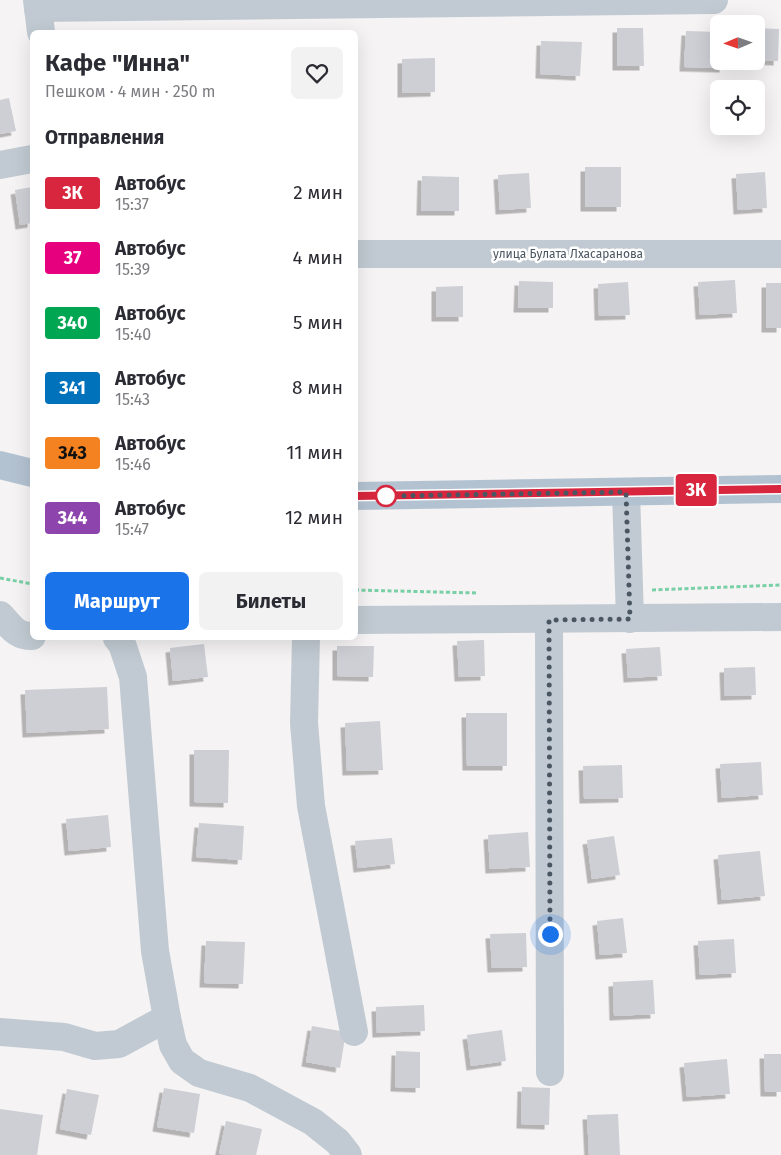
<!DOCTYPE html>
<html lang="ru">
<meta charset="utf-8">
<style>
body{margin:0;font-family:"Fira Sans",sans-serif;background:#f2f2f3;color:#2b2b33;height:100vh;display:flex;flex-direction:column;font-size:19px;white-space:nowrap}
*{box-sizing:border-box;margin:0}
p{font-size:16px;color:#7c7c81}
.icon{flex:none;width:28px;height:28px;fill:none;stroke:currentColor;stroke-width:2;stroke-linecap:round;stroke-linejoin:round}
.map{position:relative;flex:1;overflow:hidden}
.panel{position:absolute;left:30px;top:30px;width:328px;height:610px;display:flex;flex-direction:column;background:#fff;border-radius:8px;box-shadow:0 5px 20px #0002}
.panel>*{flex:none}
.badge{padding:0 10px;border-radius:4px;font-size:18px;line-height:32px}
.needle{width:32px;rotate:268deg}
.fabs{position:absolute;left:710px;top:15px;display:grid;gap:10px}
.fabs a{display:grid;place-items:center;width:55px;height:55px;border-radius:8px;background:#fff;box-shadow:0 5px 20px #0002;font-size:25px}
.you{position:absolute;width:25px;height:25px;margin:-12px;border:4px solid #fff;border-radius:50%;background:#1a73e8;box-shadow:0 0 0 8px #1a73e833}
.map>.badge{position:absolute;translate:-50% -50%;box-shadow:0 0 0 2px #fff}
h2{padding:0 15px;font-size:19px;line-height:45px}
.round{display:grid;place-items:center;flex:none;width:52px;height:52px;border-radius:8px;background:#f2f2f3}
.headline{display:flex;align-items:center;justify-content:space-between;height:85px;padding:0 15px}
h1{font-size:24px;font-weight:700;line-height:38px}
.cta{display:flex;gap:10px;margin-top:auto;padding:10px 15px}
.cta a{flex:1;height:58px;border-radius:8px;background:#1a73e8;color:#fff;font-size:20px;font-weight:700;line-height:58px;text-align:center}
.cta a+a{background:#f2f2f3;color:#2b2b33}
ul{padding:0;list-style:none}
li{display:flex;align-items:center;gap:15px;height:65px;padding:0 15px}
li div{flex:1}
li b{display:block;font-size:19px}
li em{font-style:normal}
li .badge{min-width:55px;font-weight:700;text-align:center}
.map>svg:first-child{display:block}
.building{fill:#cdcfd5;filter:url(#shadow)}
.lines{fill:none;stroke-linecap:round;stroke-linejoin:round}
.path{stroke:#7ad0a6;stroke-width:3;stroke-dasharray:4 2.5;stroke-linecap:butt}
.minor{stroke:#c1cad2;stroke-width:28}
.major{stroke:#b3c2d1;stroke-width:28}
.line-casing{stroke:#fff;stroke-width:11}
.line{stroke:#d7263d;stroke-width:8}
.walk{stroke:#4a5661;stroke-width:5;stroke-dasharray:0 9}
.stop-dot{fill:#fff;stroke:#d7263d;stroke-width:2.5}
.labels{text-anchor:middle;stroke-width:5;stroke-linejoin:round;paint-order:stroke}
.street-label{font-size:12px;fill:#4a5661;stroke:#fff}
</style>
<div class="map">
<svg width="781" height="1155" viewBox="0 0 781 1155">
<defs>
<filter id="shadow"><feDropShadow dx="-4.5" dy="4.5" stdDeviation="0" flood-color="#0004"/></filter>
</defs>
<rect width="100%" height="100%" fill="#f5f3f3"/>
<g class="building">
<polygon points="617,28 643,28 644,66 617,66"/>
<polygon points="756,28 779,29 778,61 756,60"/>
<polygon points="686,31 719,32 719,61 724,61 724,68 684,67"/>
<polygon points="541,41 582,42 580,76 540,74"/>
<polygon points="435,58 435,92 402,93 402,59"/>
<polygon points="9,98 16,131 0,134 0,100"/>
<rect x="585" y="167" width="36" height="40"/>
<polygon points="765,172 767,208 738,210 736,174"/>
<polygon points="529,173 531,208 500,210 498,175"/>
<polygon points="422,176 459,177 459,211 421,211"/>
<polygon points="32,187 32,223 20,225 15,190"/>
<polygon points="735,280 737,313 700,315 698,282"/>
<polygon points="519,281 553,282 553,308 518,308"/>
<polygon points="628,282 630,315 599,316 598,284"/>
<rect x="766" y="283" width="15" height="45"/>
<polygon points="463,286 463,317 436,317 436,287"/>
<polygon points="484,640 485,676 459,677 457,641"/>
<polygon points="204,644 208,677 173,681 170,648"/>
<polygon points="337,646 374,646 373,677 337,676"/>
<polygon points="660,647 662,676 628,678 626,649"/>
<polygon points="755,667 756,695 725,696 724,668"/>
<polygon points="107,687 109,729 27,733 25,690"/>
<polygon points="466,713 507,713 507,766 467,766"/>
<polygon points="380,721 383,770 347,771 345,723"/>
<polygon points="194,750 229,750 228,803 194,802"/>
<polygon points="761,762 763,795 722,798 720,764"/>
<polygon points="622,765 623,798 584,799 583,766"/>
<polygon points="108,815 111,847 69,851 66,819"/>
<polygon points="199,823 244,826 242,860 196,857"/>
<polygon points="528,832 530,867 490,869 488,835"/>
<polygon points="614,836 620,875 592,879 587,840"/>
<polygon points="392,838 395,864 358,868 355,841"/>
<polygon points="760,851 765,896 722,900 718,855"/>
<polygon points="623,918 627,953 600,955 597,921"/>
<polygon points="526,933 527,967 492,968 490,934"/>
<polygon points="734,939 736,973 700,975 698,941"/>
<polygon points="206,941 245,942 243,984 204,983"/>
<polygon points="653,980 655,1014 614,1016 613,982"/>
<polygon points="424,1005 425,1031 377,1033 376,1007"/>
<polygon points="312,1026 346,1032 340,1068 306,1062"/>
<polygon points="502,1030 506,1061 471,1066 467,1035"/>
<polygon points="396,1051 420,1052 420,1088 395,1087"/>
<polygon points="764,1054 781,1054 781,1092 765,1092"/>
<polygon points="727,1059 730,1094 687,1097 684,1063"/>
<polygon points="522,1087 550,1088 549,1125 521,1124"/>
<polygon points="164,1088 200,1094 194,1133 157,1127"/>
<polygon points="67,1089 99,1095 91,1135 60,1129"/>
<polygon points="0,1109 43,1115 37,1155 0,1155"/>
<polygon points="618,1114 620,1155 589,1155 587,1115"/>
<polygon points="226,1121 262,1129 256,1155 219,1154"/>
</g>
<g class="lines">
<g class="path">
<polyline points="0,578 32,584"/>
<polyline points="355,590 478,593"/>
<polyline points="652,590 781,585"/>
</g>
<g class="minor">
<polyline points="37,0 41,32"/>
<polyline points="38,8 714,0"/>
<polyline points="0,165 32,159"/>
<polyline points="355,254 781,254"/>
<polyline points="626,492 630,619"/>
<path d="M 0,615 C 11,626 15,636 32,636"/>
<polyline points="355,620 781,617"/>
<polyline points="549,620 550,1072"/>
<polyline points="117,638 122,644 133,677 155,951 167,1018"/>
<polyline points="306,638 304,723 311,806 354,1032"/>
<polyline points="0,1032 64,1037 95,1046 119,1044 167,1018 173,1045 182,1061 199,1073 250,1088 313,1122 338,1142 348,1155"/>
</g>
<g class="major">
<polyline points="0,465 32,473"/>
<polyline points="355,496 781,489"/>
</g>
</g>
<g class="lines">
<defs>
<polyline id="line" points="355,496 781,489"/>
</defs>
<use href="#line" class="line-casing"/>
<use href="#line" class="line"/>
<polyline class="walk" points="386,496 626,492 630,619 549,620 550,934"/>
</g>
<circle class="stop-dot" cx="386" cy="496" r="10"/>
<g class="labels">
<g class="street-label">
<text x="568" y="258">улица Булата Лхасаранова</text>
</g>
</g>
</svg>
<div class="fabs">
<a><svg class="needle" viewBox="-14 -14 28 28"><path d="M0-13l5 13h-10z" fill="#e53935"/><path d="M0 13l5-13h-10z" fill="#7c7c81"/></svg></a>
<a><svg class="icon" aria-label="locate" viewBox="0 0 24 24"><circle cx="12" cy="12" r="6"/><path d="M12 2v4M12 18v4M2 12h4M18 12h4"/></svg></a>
</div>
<div class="you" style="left:550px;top:934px"></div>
<b class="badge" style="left:696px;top:490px;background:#d7263d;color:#fff">3К</b>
<section class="panel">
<div class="headline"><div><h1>Кафе &quot;Инна&quot;</h1><p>Пешком · 4 мин · 250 m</p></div><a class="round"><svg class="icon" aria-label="heart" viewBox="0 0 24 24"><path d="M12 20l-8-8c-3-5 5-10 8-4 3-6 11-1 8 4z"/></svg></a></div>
<h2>Отправления</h2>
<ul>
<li><span class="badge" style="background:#d7263d;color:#fff">3К</span><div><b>Автобус</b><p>15:37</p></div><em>2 мин</em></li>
<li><span class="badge" style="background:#e6007e;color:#fff">37</span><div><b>Автобус</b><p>15:39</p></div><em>4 мин</em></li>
<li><span class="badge" style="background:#00a651;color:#fff">340</span><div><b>Автобус</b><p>15:40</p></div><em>5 мин</em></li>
<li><span class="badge" style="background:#0072bc;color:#fff">341</span><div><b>Автобус</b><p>15:43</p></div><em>8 мин</em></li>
<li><span class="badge" style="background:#f58220;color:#111">343</span><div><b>Автобус</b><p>15:46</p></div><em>11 мин</em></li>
<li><span class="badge" style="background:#8e44ad;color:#fff">344</span><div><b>Автобус</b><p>15:47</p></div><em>12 мин</em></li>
</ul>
<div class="cta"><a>Маршрут</a><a>Билеты</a></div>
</section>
</div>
